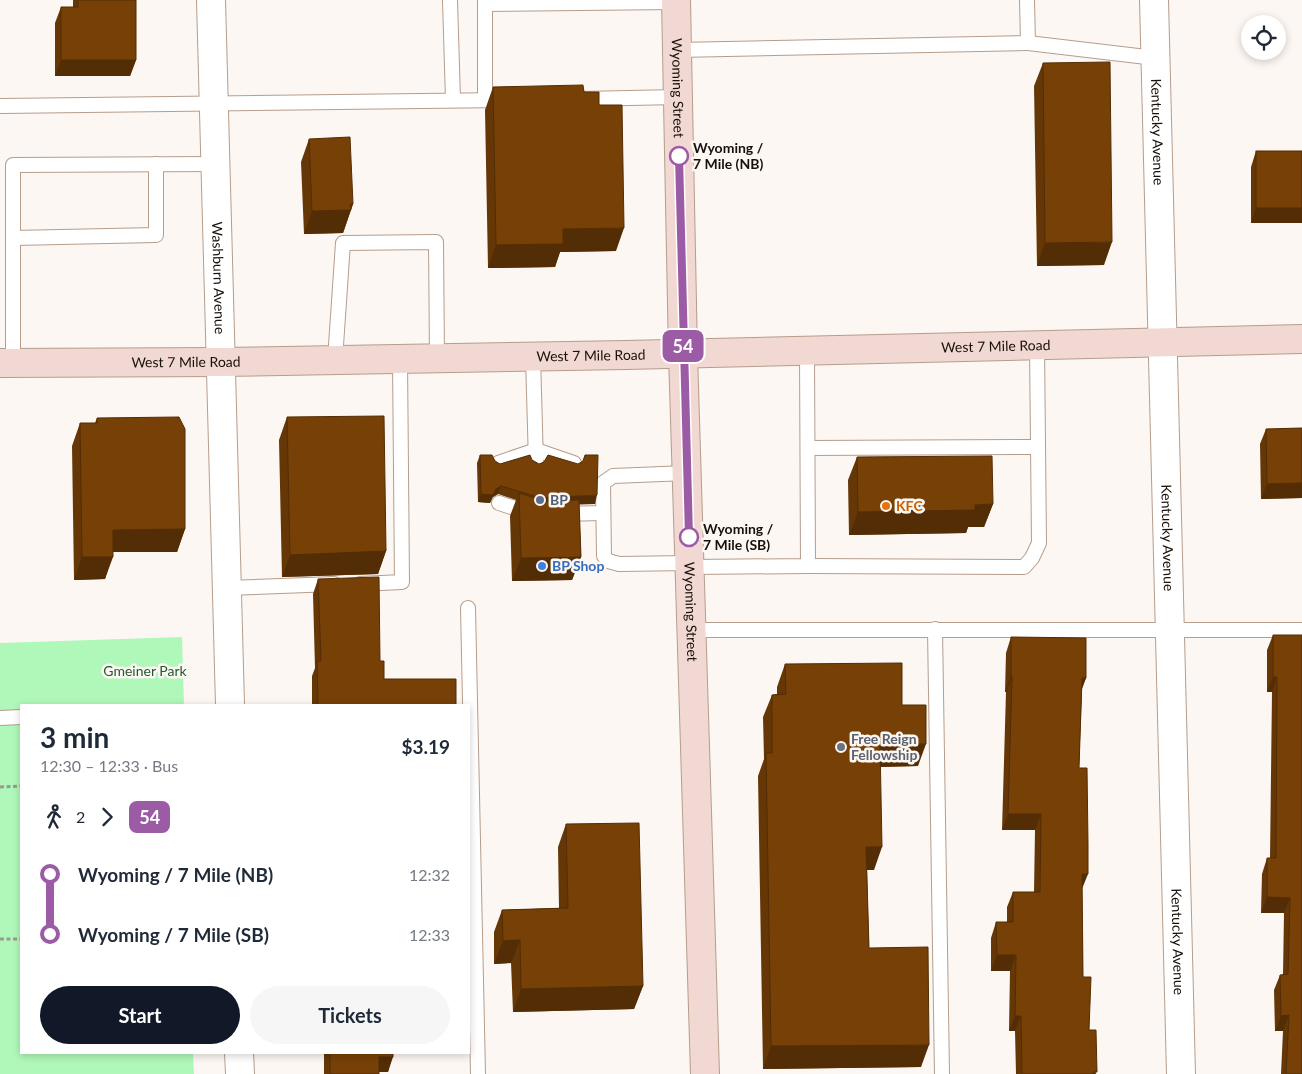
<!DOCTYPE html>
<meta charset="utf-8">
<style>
body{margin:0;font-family:Lato,sans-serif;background:#f6f6f7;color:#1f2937;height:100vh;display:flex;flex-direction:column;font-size:19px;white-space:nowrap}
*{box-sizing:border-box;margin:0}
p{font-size:16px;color:#747a83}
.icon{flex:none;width:28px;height:28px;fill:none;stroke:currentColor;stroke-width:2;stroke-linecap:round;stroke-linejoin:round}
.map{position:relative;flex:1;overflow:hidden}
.details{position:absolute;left:20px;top:704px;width:450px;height:350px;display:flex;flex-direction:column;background:#fff;border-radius:0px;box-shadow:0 2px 8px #0003}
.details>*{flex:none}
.badge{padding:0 10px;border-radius:8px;font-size:18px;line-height:32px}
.buttons{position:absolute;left:1241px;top:15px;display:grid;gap:10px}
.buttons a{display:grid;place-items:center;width:45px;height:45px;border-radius:50%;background:#fff;box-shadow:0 2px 8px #0003;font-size:25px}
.map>.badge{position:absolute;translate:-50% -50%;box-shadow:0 0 0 2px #fff}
.legs{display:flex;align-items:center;gap:8px;height:55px;padding:0 20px;font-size:16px}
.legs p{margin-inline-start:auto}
.summary{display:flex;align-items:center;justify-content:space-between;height:85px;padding:0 20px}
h1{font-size:28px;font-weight:700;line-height:38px}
.cta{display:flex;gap:10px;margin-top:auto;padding:10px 20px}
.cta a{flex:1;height:58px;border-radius:30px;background:#111827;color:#fff;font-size:20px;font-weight:700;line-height:58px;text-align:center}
.cta a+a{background:#f6f6f7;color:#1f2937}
ul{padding:0 20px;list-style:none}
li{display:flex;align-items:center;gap:18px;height:60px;font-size:19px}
li i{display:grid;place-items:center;width:8px;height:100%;margin:0 6px;background:currentColor}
li i::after{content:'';width:12px;height:12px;margin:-6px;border:4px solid;border-radius:50%;background:#fff}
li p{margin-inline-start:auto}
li:first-child i{background:linear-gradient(#0000 50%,currentColor 0)}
li:last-child i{background:linear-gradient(currentColor 50%,#0000 0)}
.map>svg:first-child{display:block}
.green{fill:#aff8ba}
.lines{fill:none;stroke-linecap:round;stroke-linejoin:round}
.lane-casing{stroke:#b59d8c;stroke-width:16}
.street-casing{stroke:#b59d8c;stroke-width:30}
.secondary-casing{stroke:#b59d8c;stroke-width:30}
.path{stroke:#9e9893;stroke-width:3;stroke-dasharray:4 2.5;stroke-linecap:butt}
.lane{stroke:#fff;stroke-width:14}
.street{stroke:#fff;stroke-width:28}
.secondary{stroke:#f2d8d2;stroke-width:28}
.wall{fill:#653706}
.shaded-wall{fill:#532d05}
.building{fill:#764007;stroke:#532d05}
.line-1-casing{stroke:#fff;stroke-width:11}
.line-1{stroke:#9b5ba5;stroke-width:8}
.stop-1-dot{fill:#fff;stroke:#9b5ba5;stroke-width:2.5}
.service-dot{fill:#5c6f8a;stroke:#fcf7f3;stroke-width:2}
.food-dot{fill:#e8710a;stroke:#fcf7f3;stroke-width:2}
.shop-dot{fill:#3f7fe0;stroke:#fcf7f3;stroke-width:2}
.worship-dot{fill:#6b7280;stroke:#fcf7f3;stroke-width:2}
.labels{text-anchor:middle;stroke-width:5;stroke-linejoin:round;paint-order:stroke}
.street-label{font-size:14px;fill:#18100a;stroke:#fcf7f3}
.stop-label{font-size:14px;font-weight:bold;fill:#18100a;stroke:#fcf7f3;text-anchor:start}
.service-label{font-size:14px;font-weight:bold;fill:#4e5e75;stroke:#fcf7f3;text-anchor:start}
.food-label{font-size:14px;font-weight:bold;fill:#c56008;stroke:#fcf7f3;text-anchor:start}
.shop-label{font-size:14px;font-weight:bold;fill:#366cbe;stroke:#fcf7f3;text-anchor:start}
.park-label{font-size:14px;fill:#21582e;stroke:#fcf7f3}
.worship-label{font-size:14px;font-weight:bold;fill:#5b616d;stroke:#fcf7f3;text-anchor:start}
</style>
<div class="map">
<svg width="1302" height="1074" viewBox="0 0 1302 1074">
<rect width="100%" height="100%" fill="#fcf7f3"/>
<polygon class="green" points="182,637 184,705 21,705 21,1052 193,1053 194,1074 0,1074 0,643"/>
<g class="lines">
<defs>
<g id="lane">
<polyline points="450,0 453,100"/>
<polyline points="485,0 485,100"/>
<polyline points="485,4 676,2"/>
<polyline points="1028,43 1155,58"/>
<polyline points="677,50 1028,43 1027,0"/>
<polyline points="581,99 678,97"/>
<polyline points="0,106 507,100"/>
<polyline points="13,238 156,235 156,164"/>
<polyline points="533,357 536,463"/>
<polyline points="335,360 343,243 436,242 437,358"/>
<polyline points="13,363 13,165 216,164"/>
<polyline points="808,448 1037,447"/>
<polyline points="498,463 536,450 574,463"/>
<polyline points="687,473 613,476 603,483 604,556 608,561 619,564 690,563"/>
<polyline points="499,503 530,513"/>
<polyline points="561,514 603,513"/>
<polyline points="808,566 1024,567 1032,558 1039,543 1037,345"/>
<polyline points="690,567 808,566 807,351"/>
<polyline points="360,584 402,582 400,359"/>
<polyline points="227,588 334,584"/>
<polyline points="468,608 478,1074"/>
<polyline points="935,629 942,1074"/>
<polyline points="692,630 1302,630"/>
<polyline points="0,718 21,717"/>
</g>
<g id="street">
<path id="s1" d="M 211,0 L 230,705"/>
<path id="s2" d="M 1154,0 L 1181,1074"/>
<polyline points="239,1052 240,1074"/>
</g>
<g id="secondary">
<path id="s3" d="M 676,0 L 683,354 L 705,1074"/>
<path id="s4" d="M 0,363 L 221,362 L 626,355 L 1302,339"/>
</g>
</defs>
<use href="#lane" class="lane-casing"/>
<use href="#street" class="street-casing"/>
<use href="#secondary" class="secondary-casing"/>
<g class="path">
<polyline points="0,787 21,786"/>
<polyline points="0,939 21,939"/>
</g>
<use href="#lane" class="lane"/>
<use href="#street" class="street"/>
<use href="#secondary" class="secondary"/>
</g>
<g class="wall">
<polygon points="73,0 136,0 136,60 130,76 55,76 55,23 61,7 73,7"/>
<polygon points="1043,63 1104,265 1037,266 1034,86"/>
<polygon points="493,87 584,92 599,105 616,251 560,252 555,267 488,268 485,110"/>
<polygon points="309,139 353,204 343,233 304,234 301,162"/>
<polygon points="1256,151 1302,223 1251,223 1251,167"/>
<polygon points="287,417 386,551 378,574 282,577 279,440"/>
<polygon points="97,418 185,529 177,552 113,552 105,579 74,580 72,446 80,423 95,423"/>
<polygon points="1302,428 1302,498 1261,499 1260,444 1266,429"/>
<polygon points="480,455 500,464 532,460 595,504 579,504 581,557 572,580 512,581 510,516 516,500 498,494 493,497 490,503 478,502 477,463"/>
<polygon points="857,457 993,504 984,527 968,527 966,533 849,535 848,480"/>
<polygon points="318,579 380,661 384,679 456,705 312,705 312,676 315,668 313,594"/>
<polygon points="1273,635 1302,635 1302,1074 1281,1074 1283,1031 1275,1031 1274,990 1280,975 1283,975 1284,913 1261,913 1262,874 1267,858 1270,858 1272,692 1267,692 1267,650"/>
<polygon points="1011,637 1086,678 1082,689 1079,768 1082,889 1083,977 1089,1030 1096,1074 1016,1074 1015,1031 1009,1031 1010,971 991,971 991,938 996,922 1007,922 1007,907 1013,892 1034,892 1035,830 1002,830 1006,692 1005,692 1006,653"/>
<polygon points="785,664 902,705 918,766 880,767 874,870 867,870 869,948 921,1067 763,1069 758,776 764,759 763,717 772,695 777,694 777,687"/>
<polygon points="566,824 643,986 634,1009 513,1012 511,963 494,964 494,932 502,910 559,908 558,847"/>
<polygon points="324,1052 393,1052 388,1072 379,1072 379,1074 324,1074"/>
</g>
<g class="shaded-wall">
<polygon points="61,60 136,60 130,76 55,76"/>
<polygon points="350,204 353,204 343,233 304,234 312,211"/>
<polygon points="1256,208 1302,208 1302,223 1251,223"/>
<polygon points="624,228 616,251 560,252 555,267 488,268 496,245 563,229"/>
<polygon points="1112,242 1104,265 1037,266 1045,243"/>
<polygon points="1302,483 1302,498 1261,499 1267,484"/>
<polygon points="501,486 498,494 493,497 496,489"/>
<polygon points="481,494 493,495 490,503 478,502"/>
<polygon points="597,495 595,504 538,506 541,498"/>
<polygon points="993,504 984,527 968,527 966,533 849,535 858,512"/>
<polygon points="185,529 177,552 105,552 113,530"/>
<polygon points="386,551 378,574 282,577 290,555"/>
<polygon points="82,557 113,557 105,579 74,580"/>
<polygon points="581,557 572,580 512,581 521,558"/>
<polygon points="1011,676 1012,676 1006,692 1005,692"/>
<polygon points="1273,677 1277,677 1272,692 1267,692"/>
<polygon points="1082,678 1086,678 1080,693"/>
<polygon points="880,744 926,744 918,766 872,767"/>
<polygon points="1008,814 1041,814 1035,830 1002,830"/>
<polygon points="866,847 882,847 874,870 858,870"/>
<polygon points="1082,874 1088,874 1082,889"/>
<polygon points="1267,897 1290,898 1284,913 1261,913"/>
<polygon points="520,940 511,963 494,964 503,941"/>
<polygon points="997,955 1016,955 1010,971 991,971"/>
<polygon points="643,986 634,1009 513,1012 521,989"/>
<polygon points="1289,1015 1283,1031 1275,1031 1281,1016"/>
<polygon points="1015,1016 1021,1016 1015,1031 1009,1031"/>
<polygon points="929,1045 921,1067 763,1069 771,1046"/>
<polygon points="379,1057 393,1057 388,1072 374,1072"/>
</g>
<g class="building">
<polygon points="78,0 136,0 136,60 61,60 61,7 78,7"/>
<polygon points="1110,62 1112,242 1045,243 1043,63"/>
<polygon points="583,85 584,92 599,92 599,105 622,105 624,228 563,229 563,244 496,245 493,87"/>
<polygon points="350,137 353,204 350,204 351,210 312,211 309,139"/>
<rect x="1256" y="151" width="46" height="57"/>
<polygon points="384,416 386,551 290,555 287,417"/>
<polygon points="179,417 185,429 185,529 113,530 113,557 82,557 80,423 97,423 97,418"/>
<polygon points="1302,428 1302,483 1267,484 1266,429"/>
<polygon points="480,455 492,455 495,461 500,464 530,455 532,460 539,464 544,462 548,455 578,464 583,461 585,455 598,455 597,495 541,498 501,486 496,489 493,495 481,494"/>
<polygon points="992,456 993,504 975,505 975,510 858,512 857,457"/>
<polygon points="519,493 545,501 579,500 581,557 521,558"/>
<polygon points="379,577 380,661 384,661 384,679 456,679 456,705 318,705 317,661 321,661 318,579"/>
<polygon points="1273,635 1302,635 1302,1074 1286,1074 1289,1015 1281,1016 1280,975 1288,974 1290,898 1267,897 1267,858 1276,858 1277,677 1273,677"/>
<polygon points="1011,637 1086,638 1086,678 1082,678 1079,768 1087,768 1088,844 1088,874 1082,874 1083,977 1091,977 1089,1030 1096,1030 1097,1072 1094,1072 1094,1074 1022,1074 1021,1016 1015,1016 1016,955 997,955 996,922 1013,922 1013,892 1040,892 1041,814 1008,814 1012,676 1011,676"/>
<polygon points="902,663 902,705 926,705 926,744 880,744 882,847 866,847 869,948 928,947 929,1045 771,1046 766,753 772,753 772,695 786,694 785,664"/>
<polygon points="639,823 643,986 521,989 520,940 503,941 502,910 568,908 566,824"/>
<polygon points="330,1052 393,1052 393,1057 379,1057 379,1074 330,1074"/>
</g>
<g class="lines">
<defs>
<polyline id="line-1" points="679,156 689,537"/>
</defs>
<use href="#line-1" class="line-1-casing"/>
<use href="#line-1" class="line-1"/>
</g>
<g class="stop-1-dot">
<circle cx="679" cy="156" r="9"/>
<circle cx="689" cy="537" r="9"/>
</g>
<circle class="service-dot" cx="540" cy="500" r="5"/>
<circle class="food-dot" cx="886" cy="506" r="5"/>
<circle class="shop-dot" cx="542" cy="566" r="5"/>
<circle class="worship-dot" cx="841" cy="747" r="5"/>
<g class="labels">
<g class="street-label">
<text dy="5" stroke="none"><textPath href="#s3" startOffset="88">Wyoming Street</textPath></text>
<text dy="5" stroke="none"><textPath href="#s2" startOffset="132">Kentucky Avenue</textPath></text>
<text dy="5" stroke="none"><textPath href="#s1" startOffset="278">Washburn Avenue</textPath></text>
<text dy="5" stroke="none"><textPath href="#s4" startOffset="996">West 7 Mile Road</textPath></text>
<text dy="5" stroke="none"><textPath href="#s4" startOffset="591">West 7 Mile Road</textPath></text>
<text dy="5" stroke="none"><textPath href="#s4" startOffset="186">West 7 Mile Road</textPath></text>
<text dy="5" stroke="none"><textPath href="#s2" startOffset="538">Kentucky Avenue</textPath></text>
<text dy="5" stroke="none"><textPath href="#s3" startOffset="612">Wyoming Street</textPath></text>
<text dy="5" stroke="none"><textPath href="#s2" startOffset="942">Kentucky Avenue</textPath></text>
</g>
<g class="stop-label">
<text x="693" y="153">Wyoming /<tspan x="693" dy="16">7 Mile (NB)</tspan></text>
<text x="703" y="534">Wyoming /<tspan x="703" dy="16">7 Mile (SB)</tspan></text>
</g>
<g class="service-label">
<text x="550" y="505">BP</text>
</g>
<g class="food-label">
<text x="896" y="511">KFC</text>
</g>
<g class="shop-label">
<text x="552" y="571">BP Shop</text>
</g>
<g class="park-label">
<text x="145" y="676">Gmeiner Park</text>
</g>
<g class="worship-label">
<text x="851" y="744">Free Reign<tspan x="851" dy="16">Fellowship</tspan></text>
</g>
</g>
</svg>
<div class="buttons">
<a><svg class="icon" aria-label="locate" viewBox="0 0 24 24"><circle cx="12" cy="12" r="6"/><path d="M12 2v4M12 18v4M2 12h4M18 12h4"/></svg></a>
</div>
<b class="badge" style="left:683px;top:346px;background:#9b5ba5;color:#fff">54</b>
<section class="details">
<div class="summary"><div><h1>3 min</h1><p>12:30 – 12:33 · Bus</p></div><b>$3.19</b></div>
<div class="legs"><svg class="icon" aria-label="walk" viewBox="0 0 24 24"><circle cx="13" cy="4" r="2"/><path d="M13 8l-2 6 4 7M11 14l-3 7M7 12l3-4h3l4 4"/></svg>2<svg class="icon" aria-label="forward" viewBox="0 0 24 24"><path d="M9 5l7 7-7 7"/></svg><b class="badge" style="background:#9b5ba5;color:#fff">54</b></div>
<ul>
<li><i style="color:#9b5ba5"></i><b>Wyoming / 7 Mile (NB)</b><p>12:32</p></li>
<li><i style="color:#9b5ba5"></i><b>Wyoming / 7 Mile (SB)</b><p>12:33</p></li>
</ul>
<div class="cta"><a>Start</a><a>Tickets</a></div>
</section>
</div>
